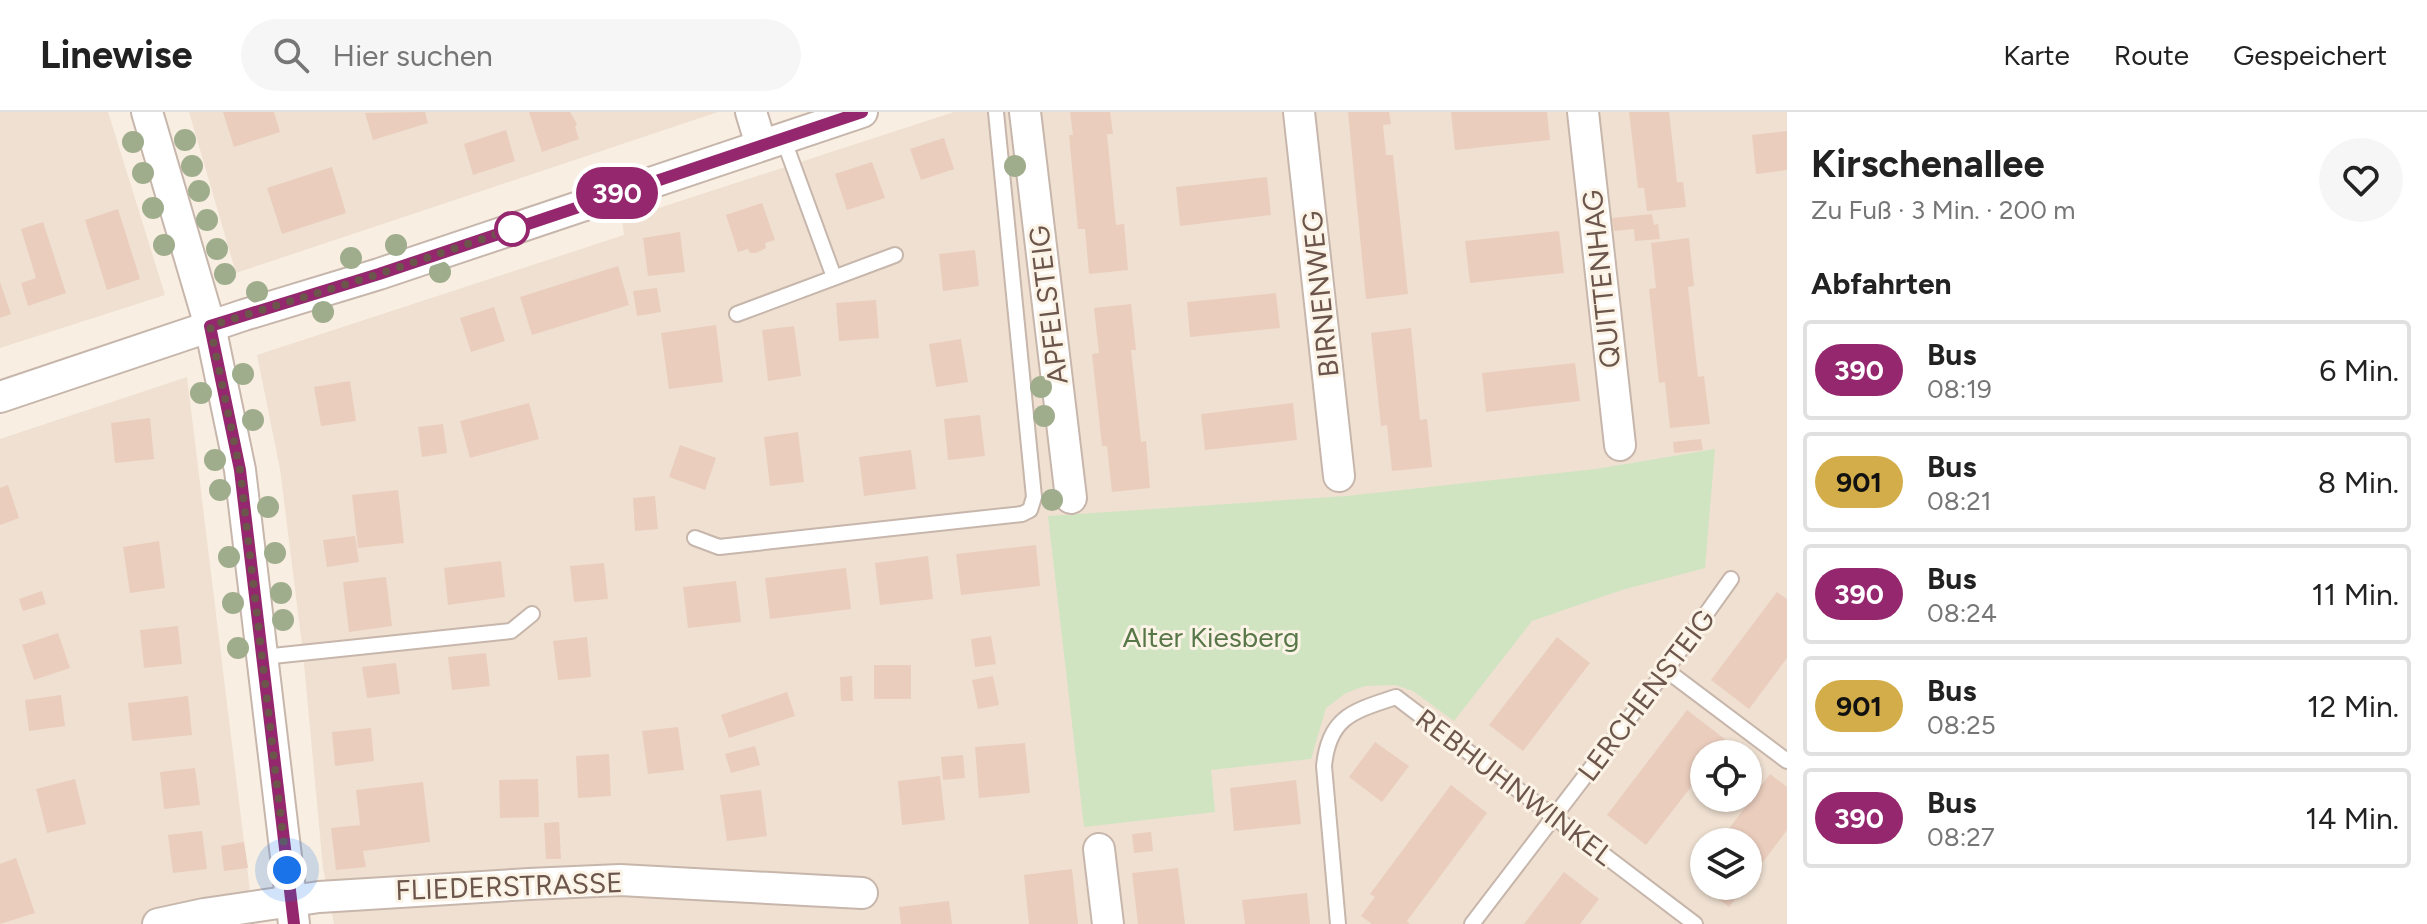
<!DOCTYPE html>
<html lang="de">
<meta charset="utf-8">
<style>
body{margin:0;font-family:Figtree,sans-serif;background:#f6f6f6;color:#222;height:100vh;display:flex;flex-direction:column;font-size:30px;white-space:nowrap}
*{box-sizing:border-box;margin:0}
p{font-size:26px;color:#767676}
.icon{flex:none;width:44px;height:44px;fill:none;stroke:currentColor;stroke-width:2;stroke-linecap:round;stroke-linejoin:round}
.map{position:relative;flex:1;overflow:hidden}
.sheet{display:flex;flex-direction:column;background:#fff;width:640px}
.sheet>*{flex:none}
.badge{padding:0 16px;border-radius:26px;font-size:28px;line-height:52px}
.controls{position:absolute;left:1690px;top:628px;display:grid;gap:16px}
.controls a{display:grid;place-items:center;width:72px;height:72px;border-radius:50%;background:#fff;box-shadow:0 2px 6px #0004;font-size:40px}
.you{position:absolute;width:40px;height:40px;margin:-20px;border:6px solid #fff;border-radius:50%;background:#1a73e8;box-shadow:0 0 0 12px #1a73e833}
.map>.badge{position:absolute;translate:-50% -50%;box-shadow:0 0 0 4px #fff}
h2{padding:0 24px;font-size:30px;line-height:72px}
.round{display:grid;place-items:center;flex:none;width:84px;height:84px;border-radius:42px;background:#f6f6f6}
.head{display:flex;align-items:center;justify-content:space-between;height:136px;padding:0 24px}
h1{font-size:38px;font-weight:700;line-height:60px}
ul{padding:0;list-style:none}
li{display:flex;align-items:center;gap:24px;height:100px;margin:0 16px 12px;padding:0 8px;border:4px solid #e0e0e0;border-radius:8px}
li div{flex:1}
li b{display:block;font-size:30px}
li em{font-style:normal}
li .badge{min-width:88px;font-weight:700;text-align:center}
header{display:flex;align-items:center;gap:48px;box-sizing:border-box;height:112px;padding:0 40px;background:#fff;border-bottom:2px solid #e0e0e0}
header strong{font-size:38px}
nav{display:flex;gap:44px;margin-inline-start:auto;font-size:28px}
.search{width:560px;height:72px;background:#f6f6f6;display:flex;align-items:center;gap:20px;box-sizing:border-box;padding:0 28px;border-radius:44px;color:#767676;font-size:30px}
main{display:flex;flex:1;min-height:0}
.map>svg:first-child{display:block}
.residential{fill:#efe0d1;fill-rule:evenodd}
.green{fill:#d1e4c2}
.building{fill:#eacdbd}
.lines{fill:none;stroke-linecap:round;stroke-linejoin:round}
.lane-casing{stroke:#c7b6ab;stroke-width:18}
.street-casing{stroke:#c7b6ab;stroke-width:34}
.lane{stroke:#fff;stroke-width:14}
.street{stroke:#fff;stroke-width:30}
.tree{fill:#a0ad8d}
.line-casing{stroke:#fff;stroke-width:18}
.line{stroke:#95276e;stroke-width:12}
.walk{stroke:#6c564c;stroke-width:8;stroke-dasharray:0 14.4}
.stop-dot{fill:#fff;stroke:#95276e;stroke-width:4}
.labels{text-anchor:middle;stroke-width:6;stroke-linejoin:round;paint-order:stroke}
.street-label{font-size:28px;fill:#6c564c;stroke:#fcf3e7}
.park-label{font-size:28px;fill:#587748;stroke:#fcf3e7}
</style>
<header>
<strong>Linewise</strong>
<div class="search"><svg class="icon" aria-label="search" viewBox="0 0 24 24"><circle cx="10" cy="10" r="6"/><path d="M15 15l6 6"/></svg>Hier suchen</div>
<nav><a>Karte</a><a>Route</a><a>Gespeichert</a></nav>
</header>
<main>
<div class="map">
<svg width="1787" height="812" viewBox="0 0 1787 812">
<rect width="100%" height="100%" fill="#f8efe2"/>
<g class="residential">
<polygon points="0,0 108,0 165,183 0,236"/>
<polygon points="189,0 718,0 236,161"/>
<path d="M 954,0 L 1787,0 L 1787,812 L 334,812 L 323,756 L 303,541 L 280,357 L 257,243 L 624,123 L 622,108 ZM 1704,642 L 1748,642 L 1748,686 L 1704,686 ZM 1704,730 L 1748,730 L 1748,774 L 1704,774 Z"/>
<polygon points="187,265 254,812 0,812 0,327"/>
</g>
<polygon class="green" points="1715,337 1705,456 1622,478 1532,509 1454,609 1413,579 1395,573 1365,574 1346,581 1326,596 1311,647 1211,658 1215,700 1084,715 1048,404 1346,384 1596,357"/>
<g class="building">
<polygon points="223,0 274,0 280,20 234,35"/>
<polygon points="425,0 428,11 373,28 365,1"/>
<polygon points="529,0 570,0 577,12 575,15 579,27 542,40"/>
<polygon points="1070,0 1110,0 1113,22 1107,22 1116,113 1124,112 1128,158 1089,162 1085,117 1078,117 1069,23 1073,23"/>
<polygon points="1348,0 1389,0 1391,12 1383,13 1386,43 1393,43 1408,182 1366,187"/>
<polygon points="1451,0 1547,0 1550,28 1455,38"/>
<polygon points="1629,0 1669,0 1677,70 1683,70 1686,95 1647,99 1644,76 1638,76"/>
<polygon points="506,18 515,49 473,63 464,32"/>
<polygon points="1787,19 1787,58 1756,62 1752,23"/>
<polygon points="944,26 954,57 921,68 910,37"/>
<polygon points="872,50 885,86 847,98 835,62"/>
<polygon points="332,55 346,101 282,122 267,76"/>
<polygon points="1267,65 1271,103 1180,114 1176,75"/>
<polygon points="762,91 775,128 765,131 766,136 756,141 750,141 748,137 738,140 726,103"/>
<polygon points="118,97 140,167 107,178 85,108"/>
<polygon points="1652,102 1654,113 1658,112 1660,127 1635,129 1634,117 1614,119 1612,106"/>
<polygon points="43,110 66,181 28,194 21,171 36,166 21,117"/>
<polygon points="1559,119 1564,161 1470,171 1465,129"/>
<polygon points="680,120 685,160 648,164 643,126"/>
<polygon points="1689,126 1694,174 1688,175 1698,265 1704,264 1710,312 1670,316 1665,270 1659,271 1649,177 1656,176 1651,131"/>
<polygon points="975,138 979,174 943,179 939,142"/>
<polygon points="618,154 629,193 532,223 520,185"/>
<polygon points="0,170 11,202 0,206"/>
<polygon points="657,176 661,200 637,204 633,179"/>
<polygon points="1276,181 1280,216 1190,225 1187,190"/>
<polygon points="876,188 879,226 839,229 836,191"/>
<polygon points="1131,192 1136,238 1131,238 1141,330 1146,329 1150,376 1112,380 1107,334 1102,334 1092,242 1099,241 1094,196"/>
<polygon points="494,195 505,229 471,240 460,206"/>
<polygon points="716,213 723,270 669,277 661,221"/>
<polygon points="794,214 801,264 768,269 762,218"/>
<polygon points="1411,216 1420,308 1427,307 1432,355 1392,359 1387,313 1381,314 1371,221"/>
<polygon points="961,227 968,270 936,275 929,232"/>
<polygon points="1575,251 1580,289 1486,300 1482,261"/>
<polygon points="350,269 356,309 321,314 314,275"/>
<polygon points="529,291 539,327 470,346 460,309"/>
<polygon points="1293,291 1297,328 1205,338 1201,302"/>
<polygon points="980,303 985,344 948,348 944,307"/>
<polygon points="150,306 154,347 115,351 111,311"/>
<polygon points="443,312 447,341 422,345 418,315"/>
<polygon points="798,320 804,370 770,374 764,325"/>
<polygon points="1701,327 1703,338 1674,341 1673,330"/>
<polygon points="680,333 716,346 705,378 669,365"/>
<polygon points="911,338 916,377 864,384 859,345"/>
<polygon points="8,373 19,406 0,413 0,376"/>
<polygon points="398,378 404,431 358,436 352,383"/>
<polygon points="655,384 658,417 635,419 633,386"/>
<polygon points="355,424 359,450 327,455 323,428"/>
<polygon points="159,429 165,476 130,481 123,435"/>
<polygon points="1036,433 1040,474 961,483 956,442"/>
<polygon points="928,444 933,487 880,493 875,451"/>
<polygon points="501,449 505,485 448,493 444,456"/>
<polygon points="604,451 608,487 574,490 570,454"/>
<polygon points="846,456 851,497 770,507 765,466"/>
<polygon points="386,465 392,514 349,520 343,470"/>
<polygon points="736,469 741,510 688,516 683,475"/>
<polygon points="42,479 46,492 23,499 19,487"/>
<polygon points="1777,480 1787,487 1787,546 1749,597 1711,568"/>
<polygon points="178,514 182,552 144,556 140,518"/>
<polygon points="58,521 70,556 34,568 22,533"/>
<polygon points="991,524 996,552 975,555 971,527"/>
<polygon points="587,525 591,565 558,568 553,529"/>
<polygon points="1557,525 1590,551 1523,639 1489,613"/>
<polygon points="486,541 490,574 452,578 448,545"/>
<polygon points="396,551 400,582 367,586 362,555"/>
<rect x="874" y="553" width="37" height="34"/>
<polygon points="852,564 853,589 841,589 840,565"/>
<polygon points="993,564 999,593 978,597 972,568"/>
<polygon points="787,580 795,604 729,626 721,603"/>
<polygon points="61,583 65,614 29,619 25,588"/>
<polygon points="188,584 192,623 132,629 128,591"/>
<polygon points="1687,598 1726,628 1716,642 1704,642 1704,658 1646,733 1607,703"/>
<polygon points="678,615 684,658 648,662 642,619"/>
<polygon points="371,616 374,649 335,654 332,620"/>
<polygon points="1375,630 1409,654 1382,690 1349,665"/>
<polygon points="1025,631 1030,681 979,686 975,635"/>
<polygon points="755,634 760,653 731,661 725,642"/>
<polygon points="609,642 611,684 578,686 576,644"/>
<polygon points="963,643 965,666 943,668 941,645"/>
<polygon points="195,656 200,693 164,697 160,660"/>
<polygon points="1770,662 1787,675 1787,718 1748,770 1748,730 1719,730"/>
<polygon points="940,664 945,708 902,713 898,669"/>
<polygon points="75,667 86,712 47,721 36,677"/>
<polygon points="538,667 539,705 500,706 499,668"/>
<polygon points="1296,668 1301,712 1234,719 1230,676"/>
<polygon points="423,670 430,730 363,739 366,755 336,758 331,716 360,713 356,678"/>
<polygon points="1451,673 1487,701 1407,809 1410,812 1372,812 1361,804 1375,785 1370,782"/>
<polygon points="761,678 767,724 727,729 720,683"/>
<polygon points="559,710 561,747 546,747 544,711"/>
<polygon points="202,719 207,757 173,761 168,723"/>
<polygon points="1151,720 1153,739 1134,741 1132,722"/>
<polygon points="244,730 248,756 224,759 221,734"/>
<polygon points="16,746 35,801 0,812 0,752"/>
<polygon points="1704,749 1704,774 1745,774 1729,795 1691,766"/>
<polygon points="1178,756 1185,812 1138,812 1132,761"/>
<polygon points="1072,757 1078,812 1029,812 1024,763"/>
<polygon points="1564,760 1599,787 1580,812 1524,812"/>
<polygon points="1307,781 1310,812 1245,812 1242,788"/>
<polygon points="949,789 952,812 901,812 899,795"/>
</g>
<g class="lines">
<defs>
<g id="lane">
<polyline points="783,26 834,165"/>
<polyline points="737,202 895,143"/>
<polyline points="695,426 719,435 1022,402 1030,398 1034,385 996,0"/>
<polyline points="263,545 511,519 532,502"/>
<polyline points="1666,558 1787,649"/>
<path d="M 1338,812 L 1324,654 C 1329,604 1354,599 1396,585 L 1695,812"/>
<polyline points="1472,812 1666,558 1731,467"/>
</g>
<g id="street">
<polyline points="147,0 210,214 240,358 294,812"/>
<polyline points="751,0 761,33"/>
<polyline points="1025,0 1071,386"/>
<polyline points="1299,0 1339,364"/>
<polyline points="1583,0 1620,333"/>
<polyline points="0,285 244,203 379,162 862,0"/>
<polyline points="1099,737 1108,812"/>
<polyline points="158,812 204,802 319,785 529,772 620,768 862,781"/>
</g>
</defs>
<use href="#lane" class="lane-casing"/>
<use href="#street" class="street-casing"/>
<use href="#lane" class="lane"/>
<use href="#street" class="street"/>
</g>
<g class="tree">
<circle cx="185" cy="28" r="11"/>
<circle cx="133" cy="30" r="11"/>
<circle cx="192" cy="54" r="11"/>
<circle cx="1015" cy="54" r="11"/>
<circle cx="143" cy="61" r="11"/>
<circle cx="199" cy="79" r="11"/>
<circle cx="153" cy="96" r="11"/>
<circle cx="207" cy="108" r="11"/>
<circle cx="164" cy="133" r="11"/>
<circle cx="396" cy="133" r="11"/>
<circle cx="217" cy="137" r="11"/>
<circle cx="351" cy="146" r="11"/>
<circle cx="440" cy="160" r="11"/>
<circle cx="225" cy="162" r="11"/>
<circle cx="257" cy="180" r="11"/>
<circle cx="323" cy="200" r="11"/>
<circle cx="243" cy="262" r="11"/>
<circle cx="1041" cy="275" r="11"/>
<circle cx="201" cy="281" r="11"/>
<circle cx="1044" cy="304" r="11"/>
<circle cx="253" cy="308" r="11"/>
<circle cx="215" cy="348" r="11"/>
<circle cx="220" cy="378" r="11"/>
<circle cx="1052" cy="388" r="11"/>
<circle cx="268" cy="395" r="11"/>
<circle cx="275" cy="441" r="11"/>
<circle cx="229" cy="445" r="11"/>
<circle cx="281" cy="481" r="11"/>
<circle cx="233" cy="491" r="11"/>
<circle cx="283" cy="508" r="11"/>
<circle cx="238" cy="536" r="11"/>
</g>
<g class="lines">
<defs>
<polyline id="line" points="294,812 240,358 210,214 379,162 862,0"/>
</defs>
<use href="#line" class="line-casing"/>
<use href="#line" class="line"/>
<polyline class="walk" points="287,758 240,358 210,214 379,162 512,117"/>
</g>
<circle class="stop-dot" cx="512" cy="117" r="16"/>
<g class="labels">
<g class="street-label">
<text transform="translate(1601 167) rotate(-96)" y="10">QUITTENHAG</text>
<text transform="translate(1320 182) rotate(-96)" y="10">BIRNENWEG</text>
<text transform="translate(1048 193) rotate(-97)" y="10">APFELSTEIG</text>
<text transform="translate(1646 583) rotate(-53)" y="10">LERCHENSTEIG</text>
<text transform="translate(1515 675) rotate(37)" y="10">REBHUHNWINKEL</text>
<text transform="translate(509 774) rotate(-2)" y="10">FLIEDERSTRASSE</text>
</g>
<g class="park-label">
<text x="1211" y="535">Alter Kiesberg</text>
</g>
</g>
</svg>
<div class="controls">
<a><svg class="icon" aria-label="locate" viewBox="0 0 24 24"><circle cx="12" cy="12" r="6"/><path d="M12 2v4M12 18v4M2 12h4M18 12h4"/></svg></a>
<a><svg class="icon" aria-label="layers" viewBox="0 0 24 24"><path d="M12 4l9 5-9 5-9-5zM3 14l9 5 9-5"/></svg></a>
</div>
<div class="you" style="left:287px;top:758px"></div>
<b class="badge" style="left:617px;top:81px;background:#95276e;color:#fff">390</b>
</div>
<section class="sheet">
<div class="head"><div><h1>Kirschenallee</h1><p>Zu Fuß · 3 Min. · 200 m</p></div><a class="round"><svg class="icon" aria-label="heart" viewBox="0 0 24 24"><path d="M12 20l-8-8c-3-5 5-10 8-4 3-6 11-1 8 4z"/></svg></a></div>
<h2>Abfahrten</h2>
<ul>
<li><span class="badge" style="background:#95276e;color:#fff">390</span><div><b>Bus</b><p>08:19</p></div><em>6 Min.</em></li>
<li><span class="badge" style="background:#d2ad49;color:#111">901</span><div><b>Bus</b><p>08:21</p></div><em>8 Min.</em></li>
<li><span class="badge" style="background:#95276e;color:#fff">390</span><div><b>Bus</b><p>08:24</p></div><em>11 Min.</em></li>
<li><span class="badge" style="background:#d2ad49;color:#111">901</span><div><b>Bus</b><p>08:25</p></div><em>12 Min.</em></li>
<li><span class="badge" style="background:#95276e;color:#fff">390</span><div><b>Bus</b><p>08:27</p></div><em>14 Min.</em></li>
</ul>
</section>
</main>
